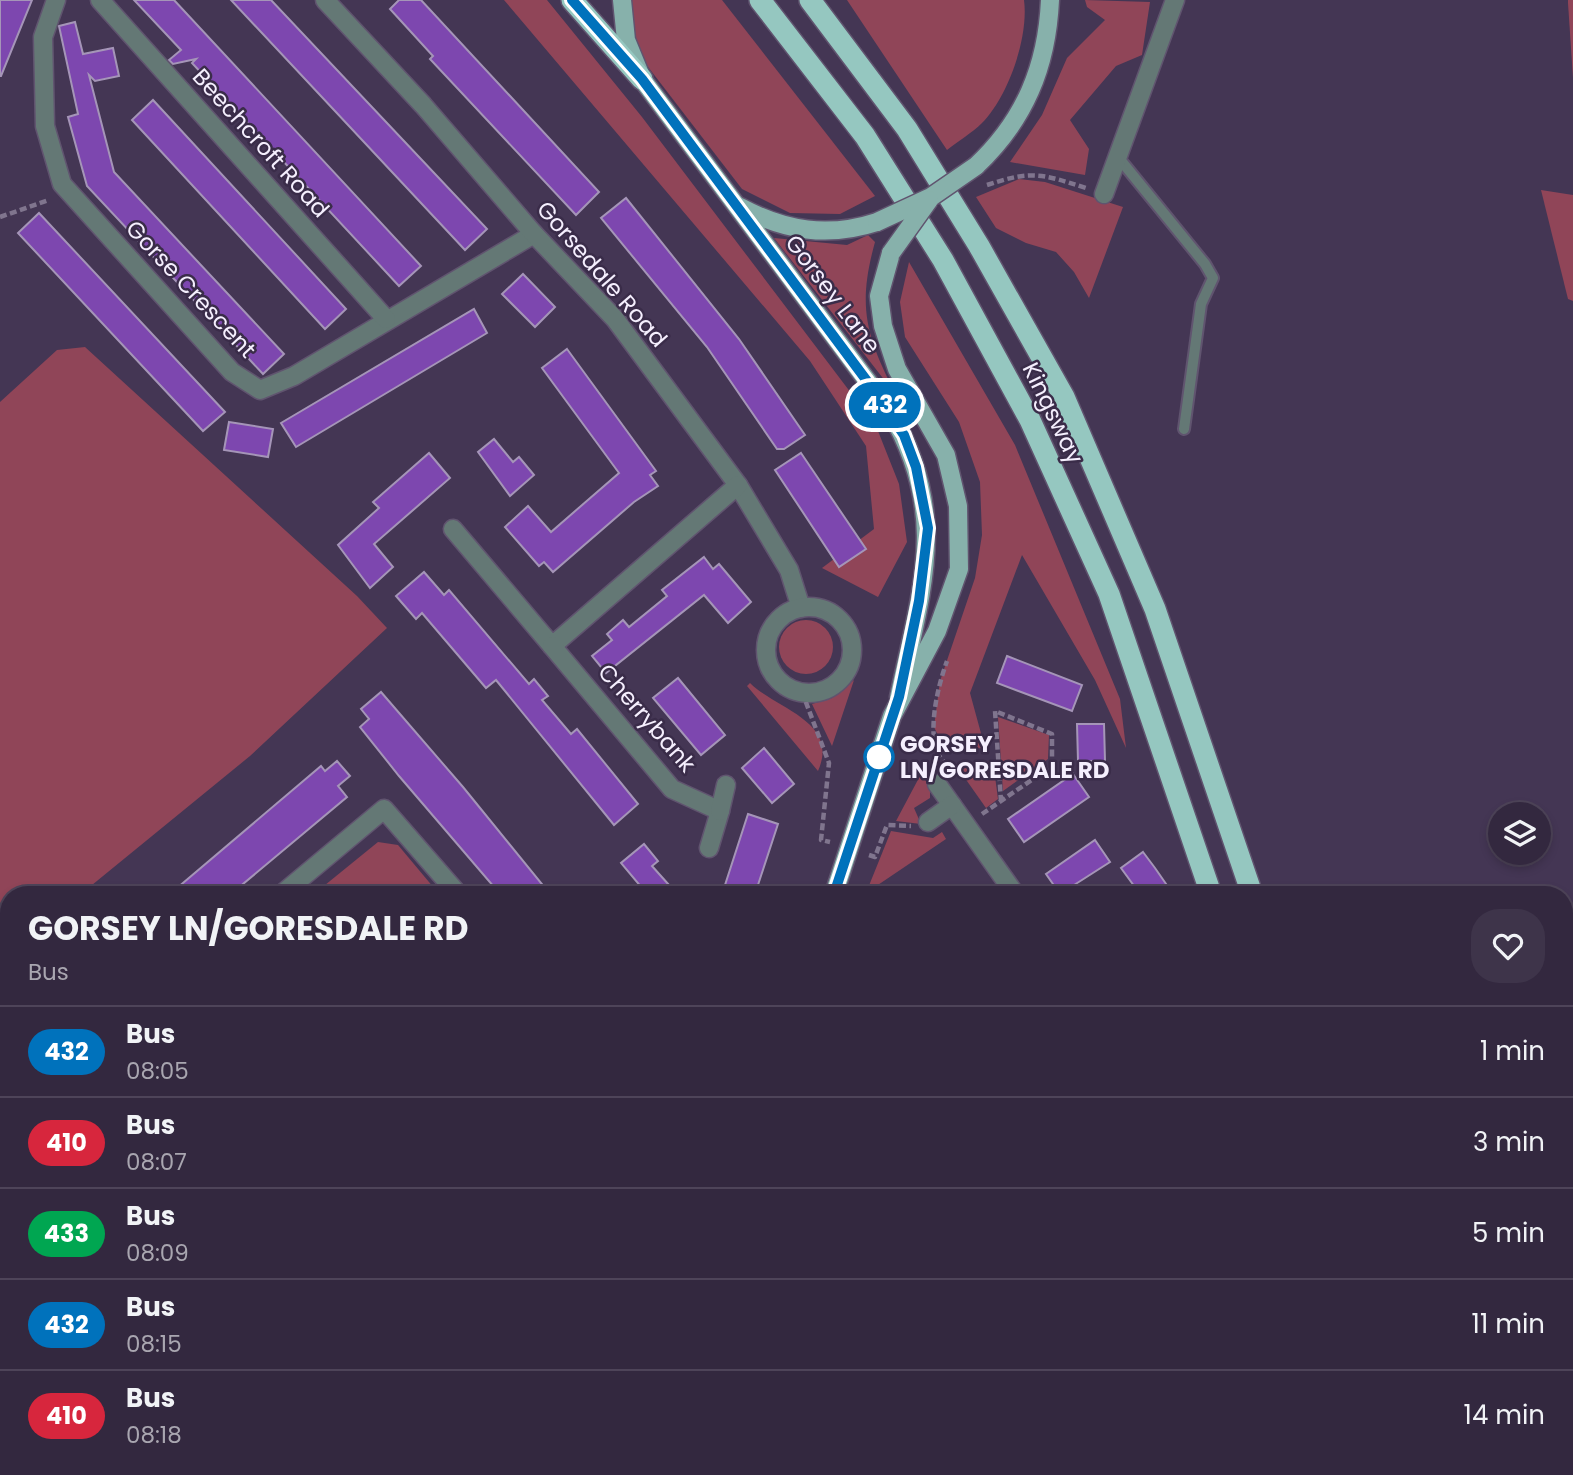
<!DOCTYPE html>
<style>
body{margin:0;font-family:Poppins,sans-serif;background:#3e344a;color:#f1f3f6;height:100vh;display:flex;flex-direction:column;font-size:26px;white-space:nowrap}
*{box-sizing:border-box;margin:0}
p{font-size:23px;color:#a9a6b0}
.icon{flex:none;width:38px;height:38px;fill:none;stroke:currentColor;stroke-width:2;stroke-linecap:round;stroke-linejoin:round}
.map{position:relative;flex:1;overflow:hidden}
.side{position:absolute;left:0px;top:886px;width:1573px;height:590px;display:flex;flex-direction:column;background:#33283f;border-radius:28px 28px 0 0;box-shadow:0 4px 10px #0003,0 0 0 2px #4e4459}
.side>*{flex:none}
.badge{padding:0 14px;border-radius:23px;font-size:24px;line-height:46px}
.fabs{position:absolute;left:1488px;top:802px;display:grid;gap:14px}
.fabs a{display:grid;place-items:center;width:63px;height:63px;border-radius:50%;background:#33283f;box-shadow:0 4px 10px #0003,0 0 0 2px #4e4459;font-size:35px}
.map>.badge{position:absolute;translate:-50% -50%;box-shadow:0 0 0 4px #fff}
.round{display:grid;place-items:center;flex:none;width:74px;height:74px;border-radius:28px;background:#3e344a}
.head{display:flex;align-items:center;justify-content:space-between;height:119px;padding:0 28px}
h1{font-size:33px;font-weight:700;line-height:52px}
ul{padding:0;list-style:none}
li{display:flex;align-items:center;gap:21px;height:91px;padding:0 28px;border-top:2px solid #4e4459}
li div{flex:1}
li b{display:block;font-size:26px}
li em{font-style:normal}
li .badge{min-width:77px;font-weight:700;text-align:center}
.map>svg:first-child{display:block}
.green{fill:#904558}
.building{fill:#7d47af;stroke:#a595b8;stroke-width:2}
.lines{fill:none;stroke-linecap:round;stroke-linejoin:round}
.lane-casing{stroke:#60546f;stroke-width:14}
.street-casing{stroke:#60546f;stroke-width:21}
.primary-casing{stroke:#60546f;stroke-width:21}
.highway-casing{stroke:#60546f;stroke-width:24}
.path{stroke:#80758e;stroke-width:4.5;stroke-dasharray:7 3.5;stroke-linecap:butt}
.lane{stroke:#647875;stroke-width:10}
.street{stroke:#647875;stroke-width:18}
.primary{stroke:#87b1ab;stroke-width:18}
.highway{stroke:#95c7c0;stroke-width:21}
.primary-bridge-casing{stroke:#60546f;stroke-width:21;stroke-linecap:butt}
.primary-bridge{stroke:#87b1ab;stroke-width:18}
.line-casing{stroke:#fff;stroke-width:16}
.line{stroke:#0072bc;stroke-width:10}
.stop-dot{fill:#fff;stroke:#0072bc;stroke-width:3.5}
.labels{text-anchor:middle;stroke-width:5;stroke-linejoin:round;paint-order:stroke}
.street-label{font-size:23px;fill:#f5effe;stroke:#3a2c49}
.stop-label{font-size:23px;font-weight:bold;fill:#f5effe;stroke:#3a2c49;text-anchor:start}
</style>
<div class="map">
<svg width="1573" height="1475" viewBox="0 0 1573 1475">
<rect width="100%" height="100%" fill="#443654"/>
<g class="green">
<polygon points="504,0 547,0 642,117 876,426 899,484 907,542 878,597 822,568 874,529 866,446 810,361"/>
<polygon points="630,0 722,0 875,196 840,214 790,213 742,189 645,63 628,25"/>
<path d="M 847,0 L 1024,0 C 1029,37 1008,97 982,123 C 972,133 958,141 947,150 Z"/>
<polygon points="1085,0 1150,2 1142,55 1116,66 1070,120 1089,149 1085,175 1010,162 1042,115 1067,58 1105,20 1087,7"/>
<polygon points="1568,0 1573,0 1573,78 1568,3"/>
<polygon points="1019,179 1045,182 1123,207 1089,298 1074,272 1056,252 1026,243 996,228 976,197"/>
<polygon points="1541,190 1573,195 1573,301 1568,299"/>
<path d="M 868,235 L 875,242 C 857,307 866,336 896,395 L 774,238 L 847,245 Z"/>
<polygon points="909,262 1015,445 1120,699 1126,748 1095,680 1022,555 970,693 985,748 945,750 934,727 940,681 975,578 982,535 980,482 959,422 905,337 900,302"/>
<polygon points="85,347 357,596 387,628 250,756 81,894 9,894 9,943 0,942 0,402 57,350"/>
<circle cx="806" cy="647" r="27"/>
<polygon points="854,680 832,746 812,704 832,698"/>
<path d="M 750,683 C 776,709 840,721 818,771 L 747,686 Z"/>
<polygon points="998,717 1049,735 1048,759 1003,791"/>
<polygon points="993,761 998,799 986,808 955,764"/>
<polygon points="921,774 930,787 930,798 914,808 921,824 896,821"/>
<polygon points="891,831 933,838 942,832 946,839 866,893"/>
<polygon points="378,842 398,845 439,894 314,894"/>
<polygon points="1564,1106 1573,1106 1573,1475 1399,1475 1398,1467 1564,1466"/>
</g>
<g class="building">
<polygon points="0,0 32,0 1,76 0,76"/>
<polygon points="134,0 174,0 421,266 399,286 192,63 196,59 173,64 169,60 181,50"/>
<polygon points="231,0 271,0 487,229 465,250"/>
<polygon points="399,0 421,0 599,192 576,215 430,59 433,56 390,9"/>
<polygon points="75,22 83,54 113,48 119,76 95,81 89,75 114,172 284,354 263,374 87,186 68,117 78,114 59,26"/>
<polygon points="153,100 346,309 325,329 132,120"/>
<polygon points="626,198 739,339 805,435 784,449 777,449 707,347 601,218"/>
<polygon points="39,213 225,412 203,431 18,233"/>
<polygon points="523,274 555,307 535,327 502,294"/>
<polygon points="474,309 487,333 296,447 281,423"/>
<polygon points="567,349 656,471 650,475 658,486 634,502 553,572 544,562 539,566 505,527 528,506 551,532 619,473 542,368"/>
<polygon points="229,422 273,429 268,457 224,450"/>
<polygon points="494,439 513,462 519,457 534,475 510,496 478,452"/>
<polygon points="429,453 450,478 374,544 393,567 370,588 338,545 379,508 373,502"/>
<polygon points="801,453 866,549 839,567 775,470"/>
<polygon points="704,557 713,569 719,564 751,602 728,623 704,595 606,673 592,656 612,640 607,634 623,620 629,627 667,596 662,590"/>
<polygon points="424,572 444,595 449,590 529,684 534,679 548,696 542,700 571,734 577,729 638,804 614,825 496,680 486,688 422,613 416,619 396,596"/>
<polygon points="1007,656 1082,685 1072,711 997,683"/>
<polygon points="678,678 725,735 701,755 653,698"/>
<polygon points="381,692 463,787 550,894 500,894 399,776 360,727 369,719 361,709"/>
<polygon points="1077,724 1104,724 1105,761 1078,761"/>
<polygon points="764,748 794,784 772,803 742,768"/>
<polygon points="337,761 350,776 338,786 347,797 231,894 170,894 321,766 325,771"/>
<polygon points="1073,774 1089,797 1024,842 1008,819"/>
<polygon points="748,814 778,824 755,894 725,885"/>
<polygon points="1095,840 1110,862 1060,894 1046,874"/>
<polygon points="644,844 658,861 652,866 669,885 658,894 647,894 621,863"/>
<polygon points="1143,852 1155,868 1173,894 1140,894 1121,868"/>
</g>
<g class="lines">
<defs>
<g id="lane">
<polyline points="1118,157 1205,264 1213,278 1201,304 1184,429"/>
<polyline points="0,953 9,962"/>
<polyline points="0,1111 9,1122"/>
<polyline points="0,1365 9,1359"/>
<polyline points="195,1475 208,1466"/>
</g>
<g id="street">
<polyline points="56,0 43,37 45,126 62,184 232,372 260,390 294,376 534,234"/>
<polyline points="100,0 386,319"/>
<polyline points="325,0 423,105 534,234 615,319 738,485 789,570 801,608"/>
<polyline points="1104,194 1175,0"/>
<polyline points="453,529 552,646 738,485"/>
<circle cx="809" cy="650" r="43"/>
<polyline points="552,646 672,789 720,811 709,848"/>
<polyline points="937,784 1015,894"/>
<polyline points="720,811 726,785"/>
<polyline points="928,822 952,805"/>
<polyline points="282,894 384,809 458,894"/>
<polyline points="0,992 9,985"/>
<polyline points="0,1242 9,1236"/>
<polyline points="797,1466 797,1467"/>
<polyline points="13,1475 26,1466"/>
<polyline points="348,1475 350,1466"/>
<polyline points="932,1475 936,1466"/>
<polyline points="1227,1475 1227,1466"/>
</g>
<g id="primary">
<path d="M 622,0 L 626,40 L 642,79 L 889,410 C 950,513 922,588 899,697"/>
<path d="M 976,166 C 1025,120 1047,66 1050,0"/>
<path d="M 740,207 C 785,231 828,238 877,222"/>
<polyline points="834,894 892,716 937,631 959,569 958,506 946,455 897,369 883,326 879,296 891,253"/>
<polyline points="618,1475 621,1466"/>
</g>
<g id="highway">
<polyline points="572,0 642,79"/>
<polyline points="760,0 865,136 943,260 1030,420 1109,594 1211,894"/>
<polyline points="810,0 907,129 979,246 1064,397 1155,609 1252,894"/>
<polyline points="1339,1466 1340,1475"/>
<polyline points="1375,1466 1376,1475"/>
</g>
</defs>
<use href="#lane" class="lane-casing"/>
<use href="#street" class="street-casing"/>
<use href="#primary" class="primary-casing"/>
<use href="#highway" class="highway-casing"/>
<g class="path">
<path d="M 987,185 C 1032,170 1042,174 1086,188"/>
<polyline points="0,217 49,200"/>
<polyline points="802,692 829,763 821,840 830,842"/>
<path d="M 947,766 C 943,760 936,754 935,747 C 930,720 938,686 947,661"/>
<polyline points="982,814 1052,766 1052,734 995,711 1001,801"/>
<polyline points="869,855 875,857 887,825 911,826"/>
</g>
<use href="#lane" class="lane"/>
<use href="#street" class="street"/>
<use href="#primary" class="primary"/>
<use href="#highway" class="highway"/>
<defs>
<g id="primary-bridge">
<polyline points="877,222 931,197 976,166"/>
<polyline points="891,253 929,200"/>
</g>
</defs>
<use href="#primary-bridge" class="primary-bridge-casing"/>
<use href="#primary-bridge" class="primary-bridge"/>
</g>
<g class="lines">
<defs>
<polyline id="line" points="572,0 642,79 867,381 904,435 916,467 928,528 919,601 899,697 834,894"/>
</defs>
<use href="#line" class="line-casing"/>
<use href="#line" class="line"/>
</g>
<circle class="stop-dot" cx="879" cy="757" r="14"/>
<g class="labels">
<g class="street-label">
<text transform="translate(261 143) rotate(48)" y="8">Beechcroft Road</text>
<text transform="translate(602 274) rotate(49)" y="8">Gorsedale Road</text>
<text transform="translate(191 289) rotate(47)" y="8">Gorse Crescent</text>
<text transform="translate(833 294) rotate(53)" y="8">Gorsey Lane</text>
<text transform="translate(1053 413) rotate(64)" y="8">Kingsway</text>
<text transform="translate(647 718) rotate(49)" y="8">Cherrybank</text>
</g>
<g class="stop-label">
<text x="900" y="752">GORSEY<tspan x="900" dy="26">LN/GORESDALE RD</tspan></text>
</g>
</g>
</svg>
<div class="fabs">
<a><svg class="icon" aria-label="layers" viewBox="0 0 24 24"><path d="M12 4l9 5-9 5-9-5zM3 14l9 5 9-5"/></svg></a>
</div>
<b class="badge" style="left:885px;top:405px;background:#0072bc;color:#fff">432</b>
<section class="side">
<div class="head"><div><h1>GORSEY LN/GORESDALE RD</h1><p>Bus</p></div><a class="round"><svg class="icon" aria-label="heart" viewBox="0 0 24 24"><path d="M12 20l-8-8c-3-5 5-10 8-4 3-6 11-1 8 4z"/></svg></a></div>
<ul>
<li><span class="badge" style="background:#0072bc;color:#fff">432</span><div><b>Bus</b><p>08:05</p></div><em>1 min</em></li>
<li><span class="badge" style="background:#d7263d;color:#fff">410</span><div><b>Bus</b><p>08:07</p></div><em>3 min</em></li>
<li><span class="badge" style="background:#00a651;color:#fff">433</span><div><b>Bus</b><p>08:09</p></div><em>5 min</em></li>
<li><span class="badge" style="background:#0072bc;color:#fff">432</span><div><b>Bus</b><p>08:15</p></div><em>11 min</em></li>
<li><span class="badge" style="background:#d7263d;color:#fff">410</span><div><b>Bus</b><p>08:18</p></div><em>14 min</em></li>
</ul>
</section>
</div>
